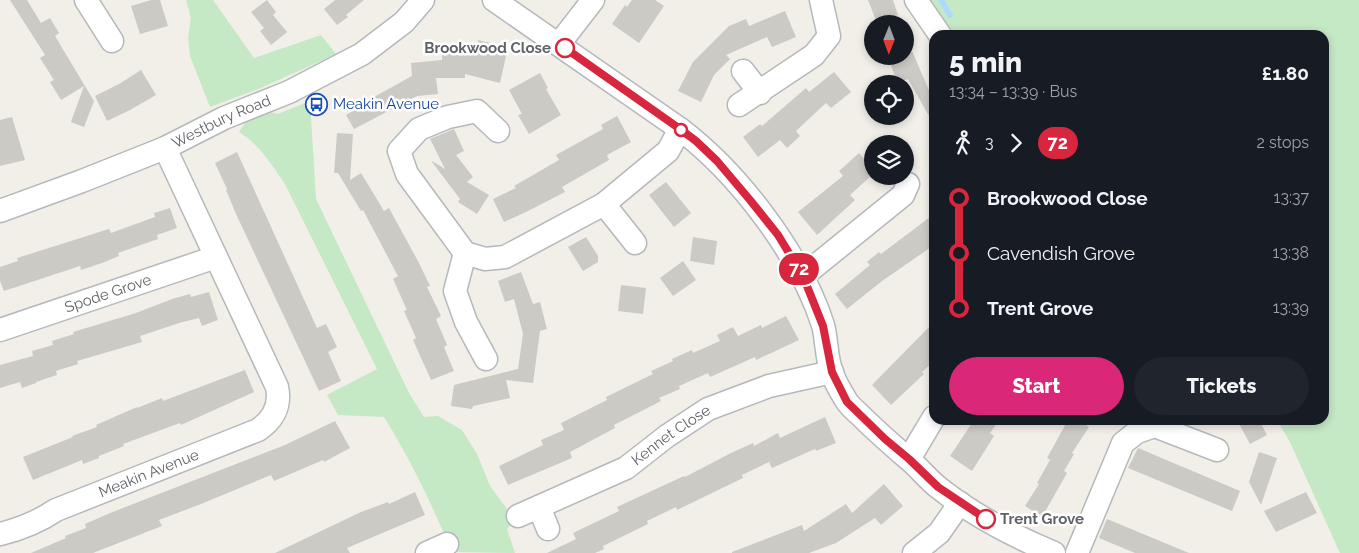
<!DOCTYPE html>
<meta charset="utf-8">
<style>
body{margin:0;font-family:Raleway,sans-serif;background:#20242c;color:#f1f3f6;height:100vh;display:flex;flex-direction:column;font-size:19px;white-space:nowrap}
*{box-sizing:border-box;margin:0}
p{font-size:16px;color:#9ea1a6}
.icon{flex:none;width:28px;height:28px;fill:none;stroke:currentColor;stroke-width:2;stroke-linecap:round;stroke-linejoin:round}
.map{position:relative;flex:1;overflow:hidden}
.details{position:absolute;left:929px;top:30px;width:400px;height:395px;display:flex;flex-direction:column;background:#171b24;border-radius:15px;box-shadow:0 2px 8px #0003}
.details>*{flex:none}
.badge{padding:0 10px;border-radius:16px;font-size:18px;line-height:32px}
.needle{width:32px;rotate:181deg}
.buttons{position:absolute;left:864px;top:15px;display:grid;gap:10px}
.buttons a{display:grid;place-items:center;width:50px;height:50px;border-radius:50%;background:#171b24;box-shadow:0 2px 8px #0003;font-size:25px}
.map>.badge{position:absolute;translate:-50% -50%;box-shadow:0 0 0 2px #fff}
.legs{display:flex;align-items:center;gap:8px;height:55px;padding:0 20px;font-size:16px}
.legs p{margin-inline-start:auto}
.head{display:flex;align-items:center;justify-content:space-between;height:85px;padding:0 20px}
h1{font-size:28px;font-weight:800;line-height:38px}
.action{display:flex;gap:10px;margin-top:auto;padding:10px 20px}
.action a{flex:1;height:58px;border-radius:30px;background:#db2777;color:#fff;font-size:20px;font-weight:800;line-height:58px;text-align:center}
.action a+a{background:#20242c;color:#f1f3f6}
ul{padding:0 20px;list-style:none}
li{display:flex;align-items:center;gap:18px;height:55px;font-size:19px}
li i{display:grid;place-items:center;width:8px;height:100%;margin:0 6px;background:currentColor}
li i::after{content:'';width:12px;height:12px;margin:-6px;border:4px solid;border-radius:50%;background:#171b24}
li p{margin-inline-start:auto}
li:first-child i{background:linear-gradient(#0000 50%,currentColor 0)}
li:last-child i{background:linear-gradient(currentColor 50%,#0000 0)}
.map>svg:first-child{display:block}
.green{fill:#c5e8c5}
.lines{fill:none;stroke-linecap:round;stroke-linejoin:round}
.stream{stroke:#aadaff;stroke-width:5.5}
.building{fill:#cccac5}
.minor-casing{stroke:#b5b8bc;stroke-width:25}
.minor{stroke:#fff;stroke-width:22}
.line-1-casing{stroke:#fff;stroke-width:11}
.line-1{stroke:#d7263d;stroke-width:8}
.stop-1-dot{fill:#fff;stroke:#d7263d;stroke-width:2.5}
.labels{text-anchor:middle;stroke-width:5;stroke-linejoin:round;paint-order:stroke}
.stop-label{font-size:15px;font-weight:bold;fill:#5f6368;stroke:#fff;text-anchor:end}
.transit-label{font-size:15px;fill:#164399;stroke:#fff;text-anchor:start}
.street-label{font-size:15px;fill:#5f6368;stroke:#fff}
</style>
<div class="map">
<svg width="1359" height="553" viewBox="0 0 1359 553">
<rect width="100%" height="100%" fill="#f1efe8"/>
<g class="green">
<polygon points="186,0 213,0 254,58 321,35 336,54 263,87 210,107 190,56 188,38 191,18"/>
<polygon points="916,0 1359,0 1359,553 1340,553 1290,442 1277,420 1324,420 1324,35 937,35"/>
<path d="M 310,101 L 316,199 L 409,393 L 424,417 L 438,416 L 462,430 L 477,454 L 490,486 L 515,520 L 507,529 L 515,553 L 452,552 C 432,505 411,460 384,417 L 338,415 L 327,395 L 377,369 L 285,184 C 272,165 259,144 239,132 L 245,123 L 252,119 L 270,112 L 278,114 Z"/>
</g>
<g class="lines">
<polyline class="stream" points="941,0 950,15"/>
</g>
<g class="building">
<polygon points="10,0 27,0 41,23 50,18 59,33 55,36 94,101 84,127 71,122 84,86 61,100 50,82 54,80 40,58 45,55"/>
<polygon points="151,0 160,0 168,26 140,34 131,6"/>
<polygon points="267,0 276,12 273,15 287,32 271,45 260,31 264,28 251,12"/>
<polygon points="335,0 364,0 346,15 348,17 337,25 324,9"/>
<polygon points="632,0 655,0 664,6 639,43 612,24 625,5 627,7"/>
<polygon points="868,0 893,0 898,15 877,23"/>
<polygon points="785,11 796,37 772,47 767,37 726,55 730,59 714,75 701,102 678,91 693,62 729,26 746,19 749,26"/>
<polygon points="478,40 508,47 500,83 465,74 465,78 436,78 438,94 417,96 354,129 346,115 374,99 374,97 412,76 411,63 442,60 442,46 477,46"/>
<polygon points="912,51 934,102 934,114 929,116 908,79 898,83 889,61 900,56 905,56 905,54"/>
<polygon points="141,70 156,95 130,110 107,121 95,96 119,84"/>
<polygon points="834,72 851,92 831,108 826,103 796,131 800,136 787,148 780,140 758,157 743,137 760,124 762,126 806,88 809,92"/>
<polygon points="540,73 548,88 546,89 561,115 529,134 518,115 522,114 509,90"/>
<polygon points="617,116 631,142 607,155 609,160 562,187 565,192 528,211 504,222 493,199 516,188 514,186 559,160 556,155 603,129 601,125"/>
<polygon points="12,117 25,160 0,166 0,120"/>
<polygon points="454,129 464,151 456,155 473,177 467,182 489,195 477,214 458,202 460,199 432,162 432,161 445,169 430,139"/>
<polygon points="337,133 353,134 350,180 361,173 384,211 389,208 419,263 430,286 427,287 441,316 436,319 447,345 444,347 454,371 431,380 413,340 416,338 404,311 407,310 393,279 398,276 363,210 361,211 338,173 334,173"/>
<polygon points="237,152 317,328 326,324 337,347 328,352 341,381 319,391 236,214 226,190 227,189 215,163"/>
<polygon points="859,153 872,168 872,175 850,195 855,200 817,235 798,212 843,176 839,171"/>
<polygon points="666,182 691,213 674,227 649,195"/>
<polygon points="170,208 177,228 157,235 158,239 118,253 119,256 102,263 81,270 80,266 4,291 0,281 0,267 18,261 17,258 109,229 111,233 155,217 154,213"/>
<polygon points="934,214 934,245 882,281 847,309 835,294 870,265 867,262 879,252 881,254"/>
<polygon points="586,237 598,256 598,262 583,271 568,247"/>
<polygon points="693,237 717,241 714,265 690,261"/>
<polygon points="683,261 696,280 673,296 660,278"/>
<polygon points="521,272 533,304 540,302 547,329 540,331 533,383 506,380 510,398 473,406 472,409 451,406 454,385 518,369 523,334 514,299 505,302 498,281"/>
<polygon points="621,285 646,288 643,314 618,311"/>
<polygon points="209,292 218,320 202,326 199,318 179,323 140,336 142,342 77,361 78,364 56,371 57,375 36,382 36,383 22,388 20,382 0,388 0,365 33,356 32,351 53,345 52,341 74,334 73,332 136,313 172,299 190,294 191,297"/>
<polygon points="786,316 799,340 756,360 755,357 710,377 708,373 679,386 680,389 659,398 661,401 614,425 615,428 570,452 572,458 508,485 499,466 543,445 541,440 564,430 561,423 607,400 606,397 653,374 651,371 673,361 672,359 692,350 693,353 720,341 717,335 733,327 738,336 761,325 762,328"/>
<polygon points="934,322 934,361 922,372 924,374 891,405 872,385"/>
<polygon points="245,370 254,392 181,425 180,423 123,444 124,446 99,456 99,458 83,464 82,460 33,480 23,457 73,437 72,436 97,427 96,425 137,407 137,408 162,398 163,401"/>
<polygon points="825,417 836,443 816,451 815,449 772,468 769,462 742,475 743,478 677,510 676,507 647,521 648,524 603,546 604,549 595,553 547,553 576,539 573,533 619,511 617,507 684,476 685,477 731,453 753,443 754,446 778,433 780,438"/>
<polygon points="974,420 999,420 990,433 994,436 972,471 950,456"/>
<polygon points="1068,420 1078,420 1089,427 1072,453 1074,454 1064,471 1067,473 1042,517 1025,506 1039,484 1037,483 1050,460 1047,458"/>
<polygon points="1237,420 1259,420 1267,435 1250,444"/>
<polygon points="335,421 350,448 324,462 323,460 274,481 271,475 201,504 159,520 162,526 93,553 31,553 66,538 65,536 86,528 85,524 110,513 285,445"/>
<polygon points="1138,448 1240,491 1232,511 1128,468"/>
<polygon points="1259,452 1277,458 1261,505 1249,482"/>
<polygon points="884,484 903,506 881,525 875,518 836,543 809,553 732,553 732,552 802,525 804,531 846,504 852,513"/>
<polygon points="415,492 425,515 347,548 350,553 275,553 361,512 388,502 389,504"/>
<polygon points="1306,492 1317,513 1276,532 1264,511"/>
<polygon points="1107,519 1189,553 1135,553 1099,538"/>
</g>
<g class="lines">
<defs>
<g id="minor">
<polyline points="86,0 112,41"/>
<path d="M 494,0 L 680,129 C 739,174 800,254 823,325 C 827,340 826,358 832,373 C 835,382 841,392 846,400 C 849,406 856,411 861,416 C 876,431 891,444 906,457 C 918,466 927,479 939,488 C 973,515 1013,536 1054,553"/>
<polyline points="916,0 940,35"/>
<polyline points="559,44 593,0"/>
<polyline points="743,71 760,93"/>
<polyline points="739,105 814,55 829,36 821,0"/>
<polyline points="498,131 477,111 448,117 419,129 399,151 407,174 465,253 485,259 505,257 604,204 668,151 680,129"/>
<polyline points="604,204 635,243"/>
<path id="s1" d="M 0,211 L 82,181 L 165,148 L 224,118 L 289,92 L 362,54 L 404,22 L 423,0"/>
<polyline points="465,253 455,291 466,322 486,359"/>
<polyline points="803,276 903,195 908,184"/>
<path id="s2" d="M 0,330 L 216,257"/>
<polyline points="909,459 934,417"/>
<polyline points="539,507 548,529"/>
<path id="s3" d="M 518,516 L 626,468 L 667,436 L 708,409 L 769,386 L 832,372"/>
<path id="s4" d="M 0,534 C 21,529 38,522 56,510 L 258,430 C 273,420 281,406 277,387 L 165,148"/>
<polyline points="427,553 447,544"/>
<polyline points="914,553 939,533 960,503"/>
<polyline points="1077,553 1123,443 1137,432 1155,426 1217,450"/>
</g>
</defs>
<use href="#minor" class="minor-casing"/>
<use href="#minor" class="minor"/>
</g>
<g class="lines">
<defs>
<polyline id="line-1" points="565,48 680,129 696,141 717,161 750,200 778,235 803,276 823,326 832,372 847,402 885,439 909,459 938,487 986,519"/>
</defs>
<use href="#line-1" class="line-1-casing"/>
<use href="#line-1" class="line-1"/>
</g>
<defs>
<symbol id="bus-ring" viewBox="-11 -11 22 22"><circle r="9.5" fill="#fff" stroke="#1a4fb4" stroke-width="1.5"/><path d="M-5-6H5V4H4V6H2V4H-2V6H-4V4H-5ZM-3.5-4V0h7V-4ZM-3.5 1.2v1.5H-2V1.2ZM2 1.2v1.5H3.5V1.2Z" fill="#1a4fb4"/></symbol>
</defs>
<g fill-rule="evenodd">
<use href="#bus-ring" x="304" y="92" width="25" height="25"/>
</g>
<g class="stop-1-dot">
<circle cx="565" cy="48" r="9"/>
<circle cx="681" cy="130" r="6"/>
<circle cx="986" cy="519" r="9"/>
</g>
<g class="labels">
<g class="stop-label">
<text x="551" y="53">Brookwood Close</text>
<text x="1000" y="524" text-anchor="start">Trent Grove</text>
</g>
<g class="transit-label">
<text x="333" y="109">Meakin Avenue</text>
</g>
<g class="street-label">
<text dy="5" stroke="none"><textPath href="#s1" startOffset="239">Westbury Road</textPath></text>
<text dy="5" stroke="none"><textPath href="#s2" startOffset="114">Spode Grove</textPath></text>
<text dy="5" stroke="none"><textPath href="#s3" startOffset="174">Kennet Close</textPath></text>
<text dy="5" stroke="none"><textPath href="#s4" startOffset="161">Meakin Avenue</textPath></text>
</g>
</g>
</svg>
<div class="buttons">
<a><svg class="needle" viewBox="-14 -14 28 28"><path d="M0-13l5 13h-10z" fill="#e53935"/><path d="M0 13l5-13h-10z" fill="#9ea1a6"/></svg></a>
<a><svg class="icon" aria-label="locate" viewBox="0 0 24 24"><circle cx="12" cy="12" r="6"/><path d="M12 2v4M12 18v4M2 12h4M18 12h4"/></svg></a>
<a><svg class="icon" aria-label="layers" viewBox="0 0 24 24"><path d="M12 4l9 5-9 5-9-5zM3 14l9 5 9-5"/></svg></a>
</div>
<b class="badge" style="left:799px;top:269px;background:#d7263d;color:#fff">72</b>
<section class="details">
<div class="head"><div><h1>5 min</h1><p>13:34 – 13:39 · Bus</p></div><b>£1.80</b></div>
<div class="legs"><svg class="icon" aria-label="walk" viewBox="0 0 24 24"><circle cx="13" cy="4" r="2"/><path d="M13 8l-2 6 4 7M11 14l-3 7M7 12l3-4h3l4 4"/></svg>3<svg class="icon" aria-label="forward" viewBox="0 0 24 24"><path d="M9 5l7 7-7 7"/></svg><b class="badge" style="background:#d7263d;color:#fff">72</b><p>2 stops</p></div>
<ul>
<li><i style="color:#d7263d"></i><b>Brookwood Close</b><p>13:37</p></li>
<li><i style="color:#d7263d"></i><span>Cavendish Grove</span><p>13:38</p></li>
<li><i style="color:#d7263d"></i><b>Trent Grove</b><p>13:39</p></li>
</ul>
<div class="action"><a>Start</a><a>Tickets</a></div>
</section>
</div>
